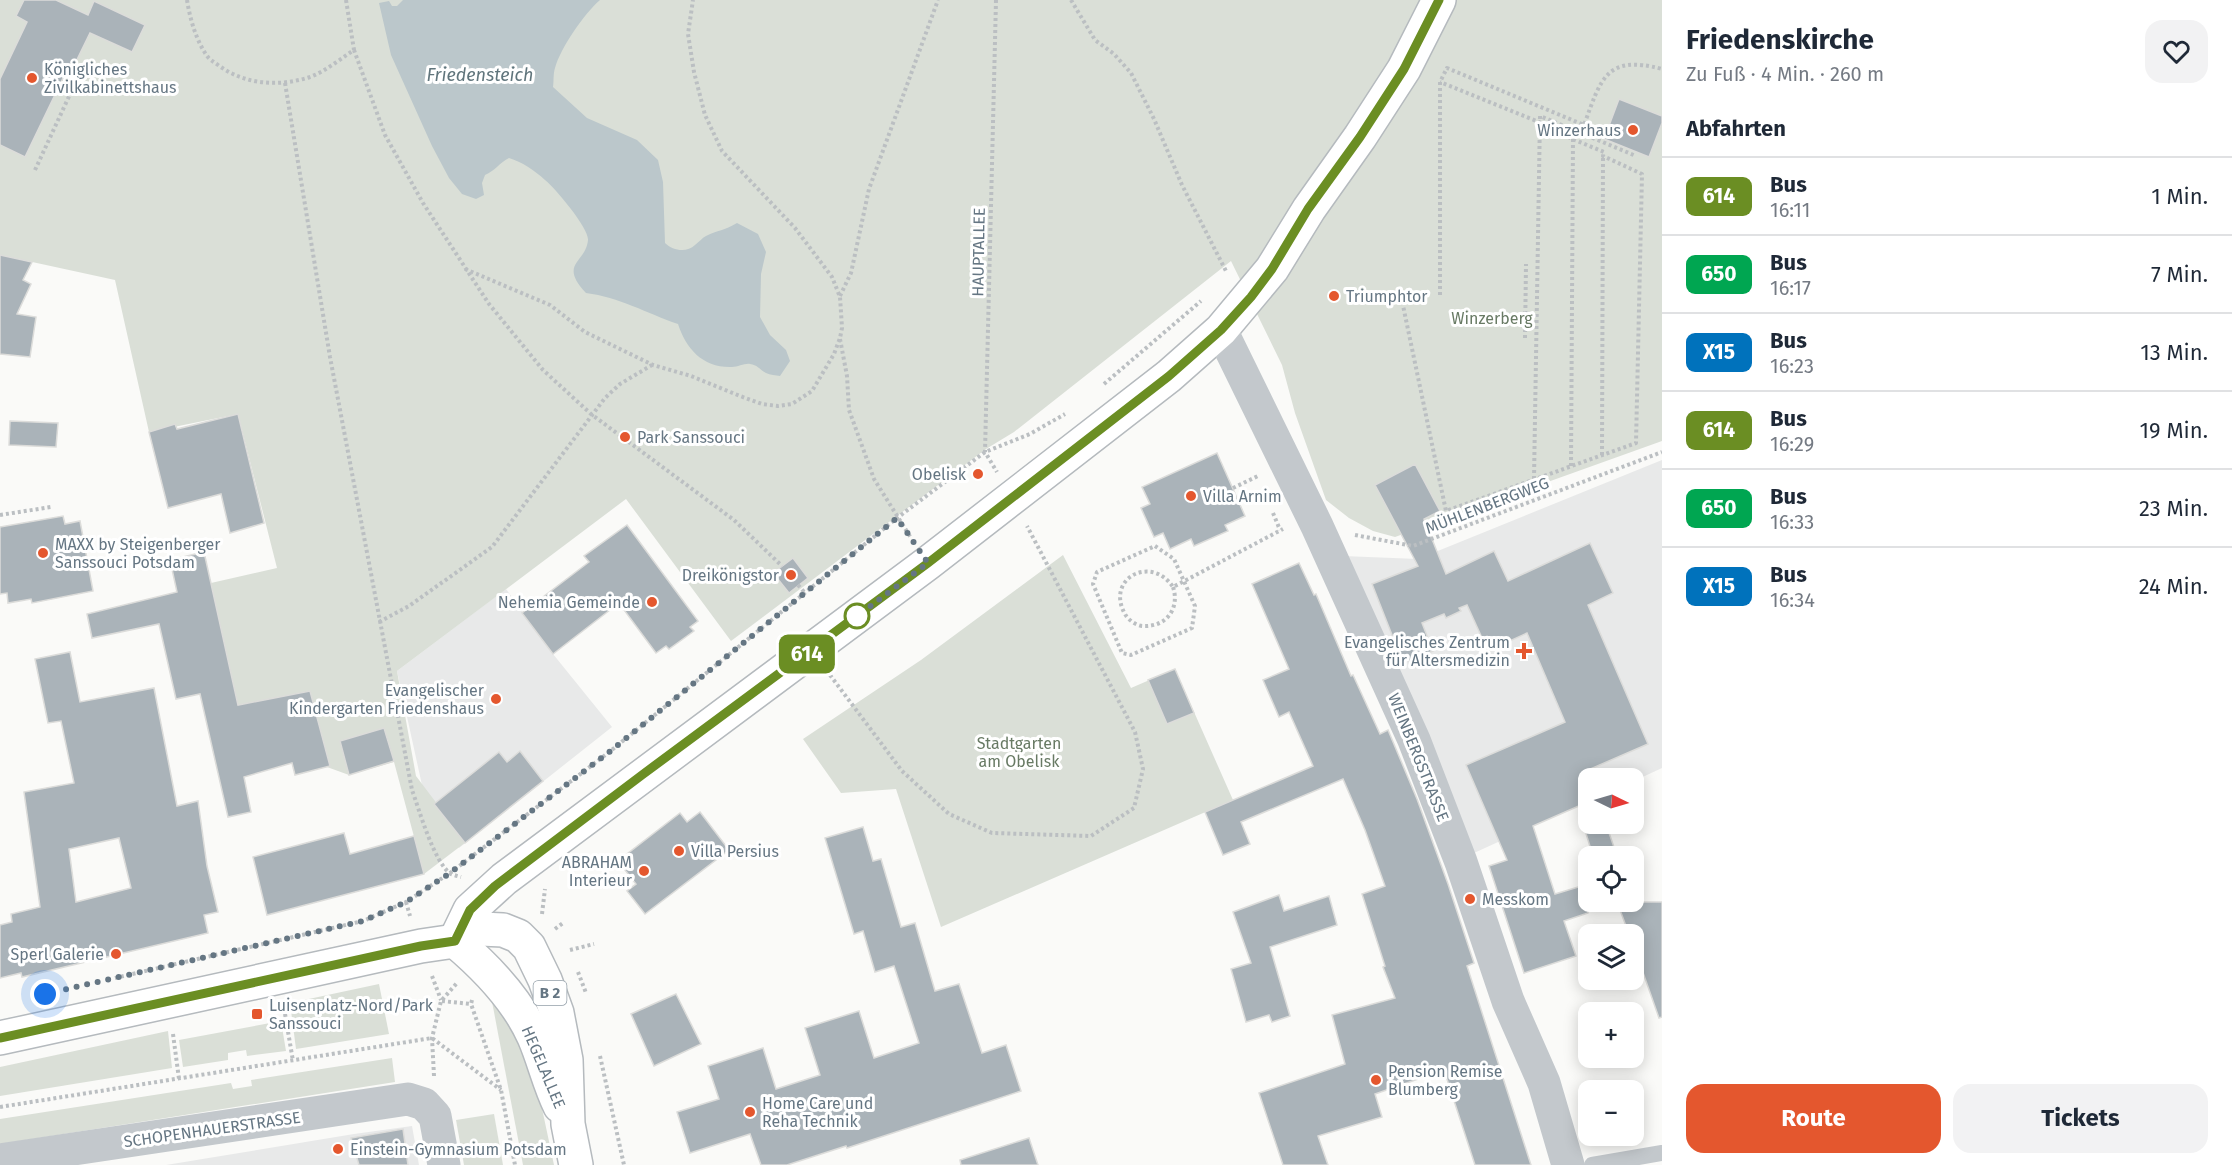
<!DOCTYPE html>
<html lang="de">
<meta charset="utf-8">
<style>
body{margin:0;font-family:"Fira Sans",sans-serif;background:#f2f2f3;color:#1f2937;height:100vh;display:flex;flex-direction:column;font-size:22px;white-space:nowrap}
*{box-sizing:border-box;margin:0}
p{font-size:20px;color:#747a83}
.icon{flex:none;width:33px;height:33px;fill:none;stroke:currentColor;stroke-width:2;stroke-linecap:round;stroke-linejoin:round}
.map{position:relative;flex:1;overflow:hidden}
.drawer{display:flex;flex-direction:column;background:#fff;width:570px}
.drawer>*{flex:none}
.badge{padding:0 12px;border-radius:9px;font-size:21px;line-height:39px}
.needle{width:39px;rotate:95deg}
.fabs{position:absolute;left:1578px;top:768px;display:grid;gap:12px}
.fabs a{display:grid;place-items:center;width:66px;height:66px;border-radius:12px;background:#fff;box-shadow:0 3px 15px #0003;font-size:30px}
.you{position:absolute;width:30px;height:30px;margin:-15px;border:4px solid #fff;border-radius:50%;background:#1a73e8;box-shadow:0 0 0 9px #1a73e833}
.map>.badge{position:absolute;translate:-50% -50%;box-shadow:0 0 0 3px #fff}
h2{padding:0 24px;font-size:22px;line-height:54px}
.round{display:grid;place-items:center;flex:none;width:63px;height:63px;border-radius:18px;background:#f2f2f3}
.summary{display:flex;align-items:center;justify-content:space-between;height:102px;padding:0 24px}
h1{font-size:28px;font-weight:700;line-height:45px}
.button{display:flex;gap:12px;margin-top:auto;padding:12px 24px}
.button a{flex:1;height:69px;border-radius:18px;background:#e4572e;color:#fff;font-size:24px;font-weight:700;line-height:69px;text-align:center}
.button a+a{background:#f2f2f3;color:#1f2937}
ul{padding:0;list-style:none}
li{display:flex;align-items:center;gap:18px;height:78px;padding:0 24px;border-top:2px solid #e0e1e3}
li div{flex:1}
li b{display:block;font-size:22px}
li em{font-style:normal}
li .badge{min-width:66px;font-weight:700;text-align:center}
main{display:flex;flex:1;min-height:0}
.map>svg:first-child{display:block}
.built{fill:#e8e9e9}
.green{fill:#dadfd7}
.water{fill:#bbc7cb}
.building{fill:#aab3b9;stroke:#dcdcda;stroke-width:1.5;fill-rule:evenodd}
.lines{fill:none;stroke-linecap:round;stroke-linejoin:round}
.primary-casing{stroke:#b5babe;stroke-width:36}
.path{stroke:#bbbfc2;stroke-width:4;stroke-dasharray:3 3;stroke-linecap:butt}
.lane{stroke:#c3c8cc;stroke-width:16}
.street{stroke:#c3c8cc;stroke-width:33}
.primary{stroke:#fff;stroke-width:33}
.line-casing{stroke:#fff;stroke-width:14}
.line{stroke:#6b8e23;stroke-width:9}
.walk{stroke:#657683;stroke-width:6;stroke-dasharray:0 10.8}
.poi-dot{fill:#e4572e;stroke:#fff;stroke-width:2}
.stop-dot{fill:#fff;stroke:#6b8e23;stroke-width:3}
.labels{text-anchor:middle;stroke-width:6;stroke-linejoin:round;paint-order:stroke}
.shield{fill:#fff;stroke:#939fa8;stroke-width:1.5}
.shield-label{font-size:15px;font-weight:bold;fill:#657683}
.poi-label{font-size:16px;fill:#657683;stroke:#fff;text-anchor:start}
.street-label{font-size:16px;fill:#657683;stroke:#fff}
.park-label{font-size:16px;fill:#687a64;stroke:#fff}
.water-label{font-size:18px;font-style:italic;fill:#60757c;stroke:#fff}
</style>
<main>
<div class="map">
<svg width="1662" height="1165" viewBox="0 0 1662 1165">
<rect width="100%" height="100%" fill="#fafaf8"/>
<g class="built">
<polygon points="1662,460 1662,768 1634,781 1634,778 1588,778 1588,801 1474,853 1343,556 1418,559"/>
<polygon points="506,589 553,654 612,727 459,848 427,808 397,671"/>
<polygon points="412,1126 419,1165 166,1165 354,1134"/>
</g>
<g class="green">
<polygon points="0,0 1662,0 1662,441 1395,537 1373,531 1349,518 1326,500 1295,413 1282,365 1231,261 1014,432 986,449 731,641 626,499 397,671 416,776 466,842 424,874 394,762 349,775 327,767 308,692 238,706 211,583 277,568 238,414 149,432 115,280 0,255"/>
<polygon points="1063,555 1131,688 1175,669 1233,800 941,927 896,789 841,793 803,739 921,660"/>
<polygon points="379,984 389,1034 296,1049 290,1003"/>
<polygon points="490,991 533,1066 554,1165 523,1165"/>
<polygon points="281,1021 286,1051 247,1056 246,1050 228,1053 228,1060 183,1067 179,1040"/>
<polygon points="168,1031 172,1068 0,1096 0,1067"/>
<polygon points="392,1058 395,1082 0,1144 0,1119 231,1083 233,1089 252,1086 251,1080"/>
<polygon points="494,1114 503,1165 464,1165 456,1120"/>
</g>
<path class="water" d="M 403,0 L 600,0 C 584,14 561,47 555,68 C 553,74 554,81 553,87 L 587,118 L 637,140 L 658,160 L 663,182 L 665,243 C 673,251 687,253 695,245 C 699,242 702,238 706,236 C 718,230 724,231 737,223 L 758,234 L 766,252 L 761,274 L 760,317 L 770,335 L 786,350 L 790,361 L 780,376 C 776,375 770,375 766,373 C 760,370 758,365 750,364 C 745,363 738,367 732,367 C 703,368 686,349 678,324 C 646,313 619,297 586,293 C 558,263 586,263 588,240 C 589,228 555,188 545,180 C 534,170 522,162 509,158 C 499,163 495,171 485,175 L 482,183 L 484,195 L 476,199 L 462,194 L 449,178 L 432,146 L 391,55 L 379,3 L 389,1 L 392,6 L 397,6 Z"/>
<g class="building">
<polygon points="24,0 56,0 88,15 94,1 145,25 132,52 90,33 68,78 64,76 25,157 0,145 0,79 27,22 16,16"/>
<polygon points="1619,99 1662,116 1662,123 1649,157 1604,139"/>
<polygon points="0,255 32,262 23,280 31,284 17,314 36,317 30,357 0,354"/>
<polygon points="238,414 264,523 230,533 221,494 168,508 149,432 175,424 177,429"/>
<polygon points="10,421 58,423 56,447 9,445"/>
<polygon points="1217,453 1245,516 1225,525 1228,531 1194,546 1191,539 1170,549 1163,533 1154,537 1141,508 1150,504 1142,487"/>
<polygon points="1415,464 1440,511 1424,519 1446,574 1494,551 1508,581 1590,543 1613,593 1588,605 1648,744 1588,770 1588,802 1533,826 1555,894 1588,884 1588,913 1564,921 1576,956 1524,973 1489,866 1507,860 1466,765 1565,722 1527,633 1488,651 1467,605 1459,608 1461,611 1446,618 1444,614 1422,623 1433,651 1403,663 1372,584 1418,566 1375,485"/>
<polygon points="63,516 65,524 80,521 93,591 32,603 31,599 8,603 7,593 0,594 0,527"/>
<polygon points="627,525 698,621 690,627 694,631 669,649 666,646 656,653 619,603 553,654 522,613 589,562 584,556"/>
<polygon points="204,552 238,705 310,691 330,766 295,775 292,763 244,777 251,812 228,817 200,694 176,699 159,624 92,638 87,614 177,592 170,560"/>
<polygon points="793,558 808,578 789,593 773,573"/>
<polygon points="1299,563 1314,595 1316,594 1351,676 1353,675 1380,734 1388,730 1417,799 1448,884 1474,963 1467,966 1531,1165 1475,1165 1444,1070 1375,1094 1382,1117 1318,1136 1328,1165 1283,1165 1259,1093 1345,1064 1332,1015 1395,998 1383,967 1385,966 1362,894 1385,886 1365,830 1343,779 1241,822 1250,844 1223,855 1205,812 1313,766 1289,712 1279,717 1263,680 1289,669 1252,584"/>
<path d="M 70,652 L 80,702 L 154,688 L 177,806 L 198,801 L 207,866 L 218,912 L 204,915 L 208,933 L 22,977 L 21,973 L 0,978 L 0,925 L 12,922 L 11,914 L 40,907 L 24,792 L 74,783 L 61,721 L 48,723 L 35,659 ZM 119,838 L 131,888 L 76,902 L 69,849 Z"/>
<polygon points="1175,669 1194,713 1167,724 1148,680"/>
<polygon points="384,728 394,761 349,775 340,741"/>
<polygon points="520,751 543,781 465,843 434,804 499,752 507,762"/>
<polygon points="700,812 729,850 645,914 627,891 636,884 618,861 680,813 687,822"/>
<polygon points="1583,824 1606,824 1617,856 1593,856"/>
<polygon points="863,827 873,861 881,859 901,927 915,923 935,991 959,984 982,1053 1006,1045 1021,1091 847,1148 846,1146 787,1165 761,1165 750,1134 690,1153 677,1112 719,1099 708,1066 763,1048 776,1089 820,1075 805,1028 859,1011 874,1058 919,1043 894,966 875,972 863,931 854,934 825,838"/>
<polygon points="344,833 350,854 414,836 424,874 267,915 253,857"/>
<polygon points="1279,895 1284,911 1329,896 1337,925 1270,947 1290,1016 1272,1022 1269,1015 1246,1022 1231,969 1251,963 1233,912"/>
<polygon points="1617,902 1662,902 1662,1017 1659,1018 1634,947 1634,934 1629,934"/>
<polygon points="676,994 701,1044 654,1066 631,1014"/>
<polygon points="403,1129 408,1165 359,1165 351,1138"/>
<polygon points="1029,1138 1038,1165 961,1165 960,1160"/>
</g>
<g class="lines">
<defs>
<g id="primary">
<polyline points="455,941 470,910 504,879 928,563 1169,376 1221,330 1272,269 1309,209 1360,137 1404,69 1439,0"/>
<path d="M 455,941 C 486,967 517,999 534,1037 C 544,1060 549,1084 560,1106"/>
<polyline points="0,1038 421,946 455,941 481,929 503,930 518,936 529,947 545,980 557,1013 566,1060 568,1124 576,1165"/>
</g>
</defs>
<use href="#primary" class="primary-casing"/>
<g class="path">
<path d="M 187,0 C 190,19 196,40 207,56 C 210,60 214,62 218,65 C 245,85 279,87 310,77 C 326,71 340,59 354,50 L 385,135 L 423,203 L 489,304 L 543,370 L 591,414 L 734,520 L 782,566"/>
<polyline points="346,0 354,50"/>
<polyline points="996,0 985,452 997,472"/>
<polyline points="1071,0 1095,40 1114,54 1131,73 1154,119 1182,185 1227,273"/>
<path d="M 285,83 L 330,357 L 412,790 C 419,809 434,863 451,874 C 454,875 457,876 461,877"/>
<polyline points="1581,133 1636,156"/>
<polyline points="35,170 84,64"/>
<polyline points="465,269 550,305 585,332 653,365 691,376 740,396 762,404 778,406 792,404 812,391 834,354 840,338 842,328 840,297 832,277 795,228 722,151 705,115 694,72 688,34 693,0"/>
<path d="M 1440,295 L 1440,82 L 1447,68 L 1584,125 C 1601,79 1606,54 1662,69"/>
<polyline points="840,296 851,273 869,189 938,0"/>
<polyline points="1401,296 1446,511 1636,443 1642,174 1603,156 1604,152 1570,138 1571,135 1440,82"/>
<polyline points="1525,338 1526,264"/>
<polyline points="840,339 847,376 849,410 861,443 874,479 911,538"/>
<polyline points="1104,384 1201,301"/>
<polyline points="1602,455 1603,156"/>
<polyline points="1571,466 1573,139"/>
<polyline points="1534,479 1540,116 1581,133 1584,125"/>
<polyline points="1233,488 1260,475"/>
<polyline points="1273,513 1280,530"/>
<polyline points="0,515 51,507"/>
<polyline points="1355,535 1413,546 1662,452"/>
<polygon points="1155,546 1174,559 1195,606 1192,628 1131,655 1122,653 1093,584 1097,572"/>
<polyline points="798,585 805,593"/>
<path d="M 1173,587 C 1180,608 1167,627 1143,626 C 1137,626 1128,620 1125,614 C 1105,579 1151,554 1173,587 L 1283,529"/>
<polyline points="379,622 409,606 492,547 605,398 620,384 652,365"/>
<polyline points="830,675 902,771 949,814 992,833 1091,836 1134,808 1143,769 1135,732 1027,526"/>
<polyline points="406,902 410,916"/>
<polyline points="542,914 545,889"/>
<polyline points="555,929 563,923"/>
<polyline points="570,950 594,944"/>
<polyline points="578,972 586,993"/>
<polyline points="432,976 441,1000"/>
<polyline points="115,978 363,921 406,902 450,873 608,753 897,518 985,452 1030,434 1065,414"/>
<polyline points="472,1000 471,1004 501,1090 515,1165"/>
<polyline points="442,1001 471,1004"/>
<polyline points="284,1008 293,1061"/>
<polyline points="173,1034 179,1079"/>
<polyline points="600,1056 624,1165"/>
<polyline points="434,1076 432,1038 441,1001 457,983"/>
<polyline points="0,1107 432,1038 501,1090"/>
</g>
<polyline class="lane" points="1592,1165 1662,1153"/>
<g class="street">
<polyline points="1221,330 1317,526 1414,740 1461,862 1508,1001 1544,1083 1568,1165"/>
<polyline points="0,1160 408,1099 424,1104 435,1116 444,1165"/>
</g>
<use href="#primary" class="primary"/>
</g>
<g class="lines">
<defs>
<polyline id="line" points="0,1038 421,946 455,941 470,910 495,886 642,775 928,563 1169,376 1221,330 1251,297 1272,269 1308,209 1360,137 1404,69 1439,0"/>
</defs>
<use href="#line" class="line-casing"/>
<use href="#line" class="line"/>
<polyline class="walk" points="45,994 363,921 406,902 450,873 608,753 897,518 928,563 857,616"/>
</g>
<g class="poi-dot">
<circle cx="32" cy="78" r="6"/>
<circle cx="1633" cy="130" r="6"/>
<circle cx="1334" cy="296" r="6"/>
<circle cx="625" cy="437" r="6"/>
<circle cx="978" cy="474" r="6"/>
<circle cx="1191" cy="496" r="6"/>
<circle cx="43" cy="553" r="6"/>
<circle cx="791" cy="575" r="6"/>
<circle cx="652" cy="602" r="6"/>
<path d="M1521 642h6v6h6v6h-6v6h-6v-6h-6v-6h6z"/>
<circle cx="496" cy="699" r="6"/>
<circle cx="679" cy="851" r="6"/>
<circle cx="644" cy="871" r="6"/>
<circle cx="1470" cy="899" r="6"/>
<circle cx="116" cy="954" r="6"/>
<rect x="251" y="1008" width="12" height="12" rx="3"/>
<circle cx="1376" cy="1080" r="6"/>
<circle cx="750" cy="1112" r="6"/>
<circle cx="338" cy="1149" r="6"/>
</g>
<circle class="stop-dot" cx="857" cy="616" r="12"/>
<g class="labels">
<rect class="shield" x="533.5" y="981" width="33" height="24" rx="4.5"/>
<g class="shield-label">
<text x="550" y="998">B 2</text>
</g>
<g class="poi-label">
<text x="44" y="75">Königliches<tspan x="44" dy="18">Zivilkabinettshaus</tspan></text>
<text x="1621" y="136" text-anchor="end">Winzerhaus</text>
<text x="1346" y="302">Triumphtor</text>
<text x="637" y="443">Park Sanssouci</text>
<text x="966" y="480" text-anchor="end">Obelisk</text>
<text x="1203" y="502">Villa Arnim</text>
<text x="55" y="550">MAXX by Steigenberger<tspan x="55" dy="18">Sanssouci Potsdam</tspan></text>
<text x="779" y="581" text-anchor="end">Dreikönigstor</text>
<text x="640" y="608" text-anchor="end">Nehemia Gemeinde</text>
<text x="1510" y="648" text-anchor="end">Evangelisches Zentrum<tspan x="1510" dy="18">für Altersmedizin</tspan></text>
<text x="484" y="696" text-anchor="end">Evangelischer<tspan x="484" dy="18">Kindergarten Friedenshaus</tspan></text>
<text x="691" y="857">Villa Persius</text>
<text x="632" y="868" text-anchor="end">ABRAHAM<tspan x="632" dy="18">Interieur</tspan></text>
<text x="1482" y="905">Messkom</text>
<text x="104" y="960" text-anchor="end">Sperl Galerie</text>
<text x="269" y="1011">Luisenplatz-Nord/Park<tspan x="269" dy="18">Sanssouci</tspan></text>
<text x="1388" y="1077">Pension Remise<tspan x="1388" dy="18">Blumberg</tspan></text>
<text x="762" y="1109">Home Care und<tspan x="762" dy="18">Reha Technik</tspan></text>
<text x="350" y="1155">Einstein-Gymnasium Potsdam</text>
</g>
<g class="street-label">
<text transform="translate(978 252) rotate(-89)" y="6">HAUPTALLEE</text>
<text transform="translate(1487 505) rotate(-21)" y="6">MÜHLENBERGWEG</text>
<text transform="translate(1419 757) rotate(68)" y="6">WEINBERGSTRASSE</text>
<text transform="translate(544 1067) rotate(67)" y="6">HEGELALLEE</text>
<text transform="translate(212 1129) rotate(-8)" y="6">SCHOPENHAUERSTRASSE</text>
</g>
<g class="park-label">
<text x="1492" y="324">Winzerberg</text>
<text x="1019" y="749">Stadtgarten<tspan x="1019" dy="18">am Obelisk</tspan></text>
</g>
<g class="water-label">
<text x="480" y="81">Friedensteich</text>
</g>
</g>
</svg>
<div class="fabs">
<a><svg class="needle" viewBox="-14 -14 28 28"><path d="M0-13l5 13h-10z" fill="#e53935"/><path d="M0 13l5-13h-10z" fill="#747a83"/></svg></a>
<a><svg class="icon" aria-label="locate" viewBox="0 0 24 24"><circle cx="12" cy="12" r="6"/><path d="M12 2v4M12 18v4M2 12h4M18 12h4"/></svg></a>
<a><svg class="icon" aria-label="layers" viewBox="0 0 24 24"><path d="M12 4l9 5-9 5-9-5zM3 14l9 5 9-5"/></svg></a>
<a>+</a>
<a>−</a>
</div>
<div class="you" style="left:45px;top:994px"></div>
<b class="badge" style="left:807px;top:654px;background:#6b8e23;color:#fff">614</b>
</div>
<section class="drawer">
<div class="summary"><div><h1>Friedenskirche</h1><p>Zu Fuß · 4 Min. · 260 m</p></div><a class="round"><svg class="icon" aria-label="heart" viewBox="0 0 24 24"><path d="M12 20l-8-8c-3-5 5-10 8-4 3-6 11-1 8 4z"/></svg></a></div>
<h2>Abfahrten</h2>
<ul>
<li><span class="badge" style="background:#6b8e23;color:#fff">614</span><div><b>Bus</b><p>16:11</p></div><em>1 Min.</em></li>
<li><span class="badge" style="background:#00a651;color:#fff">650</span><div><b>Bus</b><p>16:17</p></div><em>7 Min.</em></li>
<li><span class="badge" style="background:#0072bc;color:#fff">X15</span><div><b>Bus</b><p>16:23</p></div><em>13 Min.</em></li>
<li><span class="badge" style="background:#6b8e23;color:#fff">614</span><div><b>Bus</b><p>16:29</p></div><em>19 Min.</em></li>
<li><span class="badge" style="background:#00a651;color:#fff">650</span><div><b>Bus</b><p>16:33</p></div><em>23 Min.</em></li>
<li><span class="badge" style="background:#0072bc;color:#fff">X15</span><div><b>Bus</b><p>16:34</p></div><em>24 Min.</em></li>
</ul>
<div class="button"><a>Route</a><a>Tickets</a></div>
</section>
</main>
